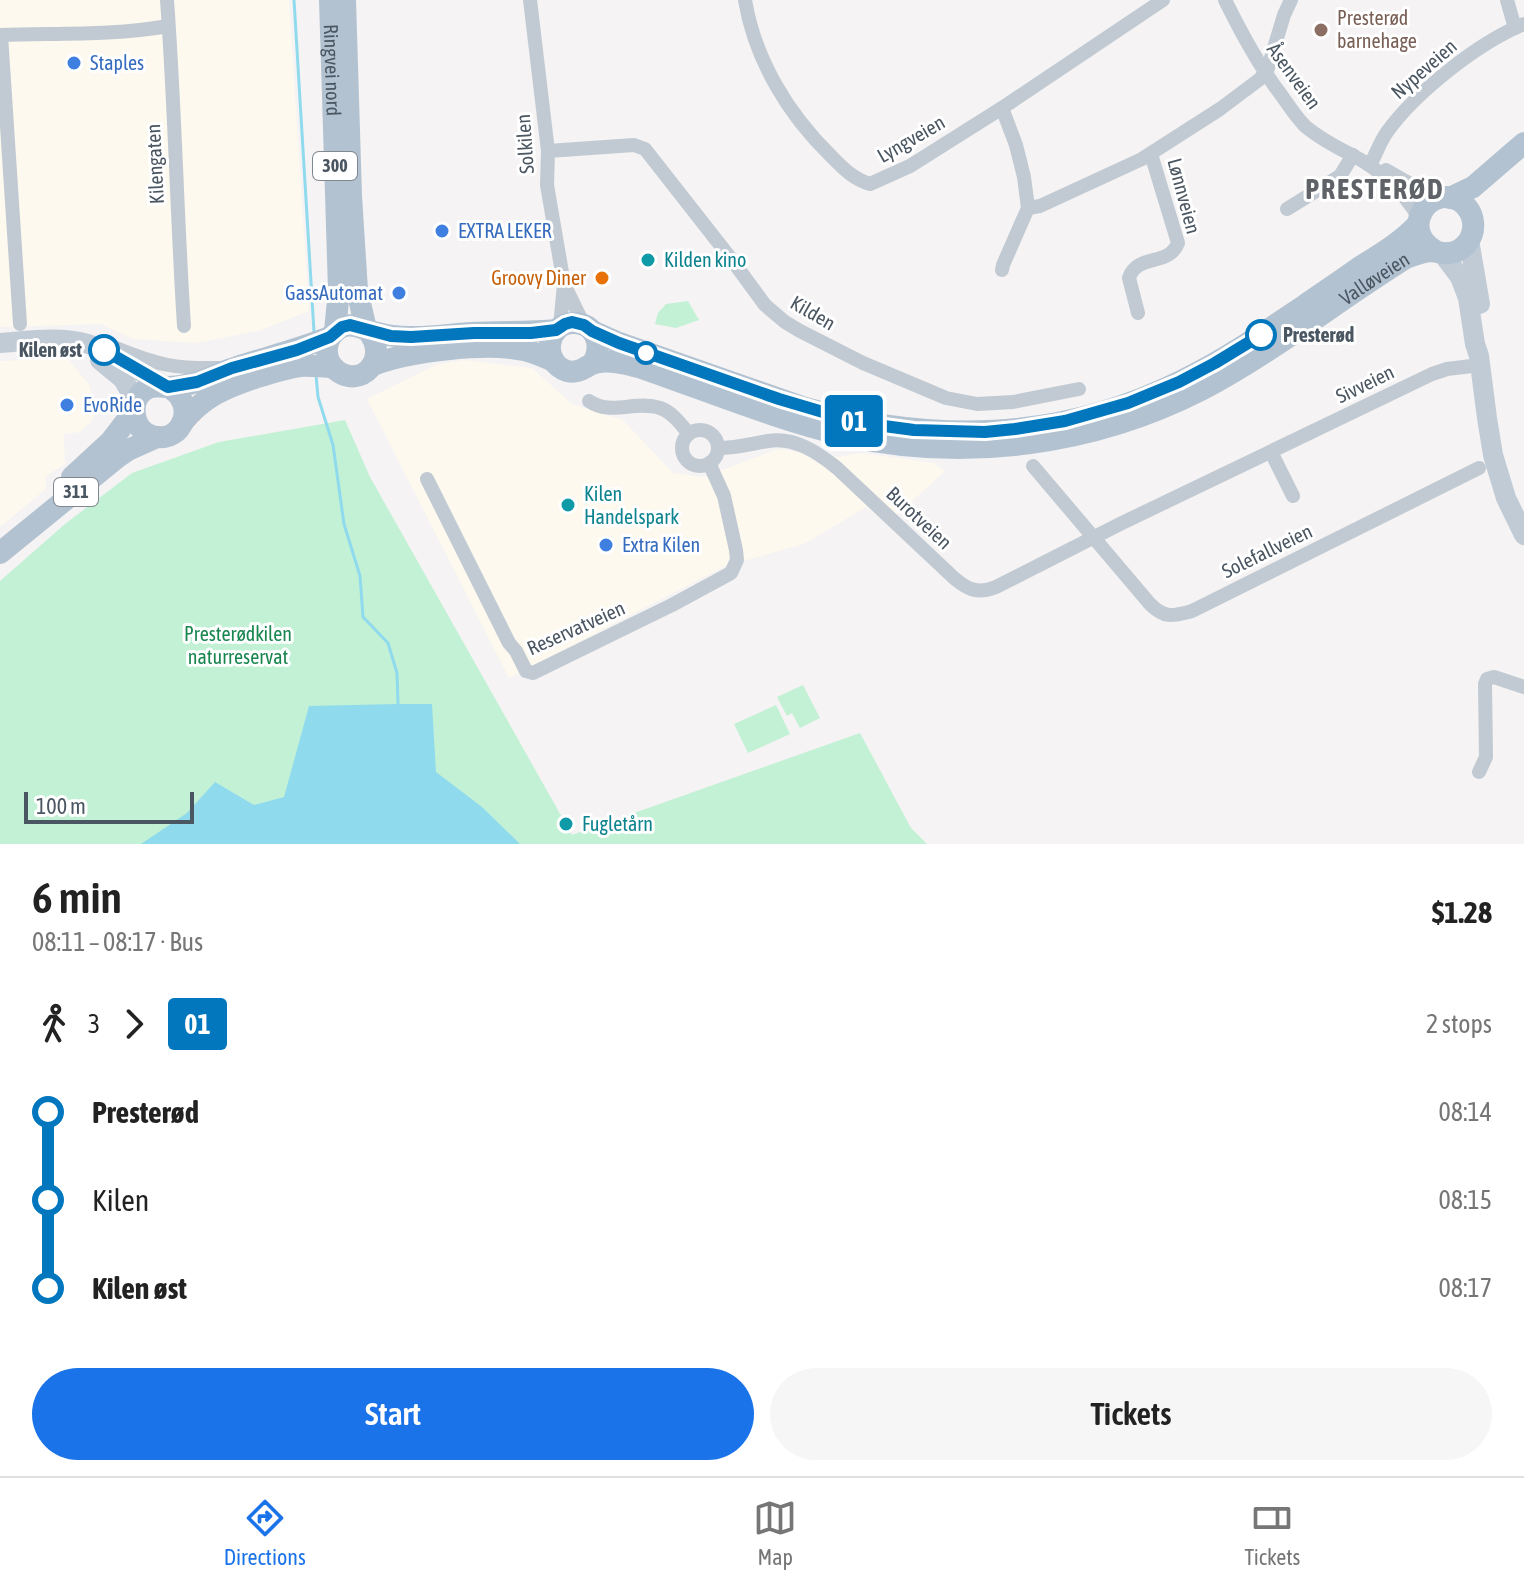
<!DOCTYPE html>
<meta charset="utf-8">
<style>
body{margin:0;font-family:"Asap Condensed",sans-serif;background:#f6f6f6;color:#222;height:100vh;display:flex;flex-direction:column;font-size:30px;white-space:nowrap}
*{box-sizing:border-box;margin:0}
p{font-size:26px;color:#767676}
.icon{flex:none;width:44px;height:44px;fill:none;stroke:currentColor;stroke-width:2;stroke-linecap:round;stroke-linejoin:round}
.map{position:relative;height:844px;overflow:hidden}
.side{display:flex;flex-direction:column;background:#fff;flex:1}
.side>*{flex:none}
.badge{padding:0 16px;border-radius:6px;font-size:28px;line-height:52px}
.scale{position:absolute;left:24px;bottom:20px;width:170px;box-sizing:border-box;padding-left:8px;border:4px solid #4a5661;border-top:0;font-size:22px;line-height:28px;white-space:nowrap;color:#4a5661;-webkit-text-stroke:6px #fff;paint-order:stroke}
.map>.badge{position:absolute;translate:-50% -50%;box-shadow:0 0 0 4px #fff}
.legs{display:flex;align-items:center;gap:12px;height:88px;padding:0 32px;font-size:26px}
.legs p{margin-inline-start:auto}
.head{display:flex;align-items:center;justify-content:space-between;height:136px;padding:0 32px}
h1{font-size:44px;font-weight:600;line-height:60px}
.primary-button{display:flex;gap:16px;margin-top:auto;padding:16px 32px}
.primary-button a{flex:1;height:92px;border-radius:48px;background:#1a73e8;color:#fff;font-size:32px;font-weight:600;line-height:92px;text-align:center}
.primary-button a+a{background:#f6f6f6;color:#222}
ul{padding:0 32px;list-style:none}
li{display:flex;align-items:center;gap:28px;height:88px;font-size:30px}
li i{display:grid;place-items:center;width:12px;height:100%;margin:0 10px;background:currentColor}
li i::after{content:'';width:20px;height:20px;margin:-10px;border:6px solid;border-radius:50%;background:#fff}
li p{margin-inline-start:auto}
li:first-child i{background:linear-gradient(#0000 50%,currentColor 0)}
li:last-child i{background:linear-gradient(currentColor 50%,#0000 0)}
.dock{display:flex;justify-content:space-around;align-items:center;height:112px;border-top:2px solid #e0e0e0;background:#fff;font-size:22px;color:#767676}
.dock a{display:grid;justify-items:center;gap:4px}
.dock .on{color:#1a73e8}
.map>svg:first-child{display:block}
.commercial{fill:#fdf9ef}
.green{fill:#c3f1d5}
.water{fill:#90daee}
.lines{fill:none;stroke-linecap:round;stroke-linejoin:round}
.stream{stroke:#90daee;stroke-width:3}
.minor{stroke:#c1cad2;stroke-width:14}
.secondary{stroke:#c1cbd6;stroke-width:20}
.primary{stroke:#b3c2d1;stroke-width:22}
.line-1-casing{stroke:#fff;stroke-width:18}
.line-1{stroke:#0277bd;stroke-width:12}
.education-dot{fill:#8d6e63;stroke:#fff;stroke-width:3}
.shop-dot{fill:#3f7fe0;stroke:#fff;stroke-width:3}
.culture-dot{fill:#0f9aa8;stroke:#fff;stroke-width:3}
.food-dot{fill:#e8710a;stroke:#fff;stroke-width:3}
.stop-1-dot{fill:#fff;stroke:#0277bd;stroke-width:4}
.labels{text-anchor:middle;stroke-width:6;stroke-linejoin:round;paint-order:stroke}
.shield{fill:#fff;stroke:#808990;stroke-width:2}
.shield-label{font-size:18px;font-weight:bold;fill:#4a5661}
.education-label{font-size:20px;fill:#785e54;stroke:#fff;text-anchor:start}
.shop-label{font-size:20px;fill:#366cbe;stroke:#fff;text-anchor:start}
.street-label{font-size:20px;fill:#4a5661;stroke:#fff}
.culture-label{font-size:20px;fill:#0d838f;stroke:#fff;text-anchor:start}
.food-label{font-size:20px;fill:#c56008;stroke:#fff;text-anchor:end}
.stop-label{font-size:20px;font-weight:bold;fill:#4a5661;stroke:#fff;text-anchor:start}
.park-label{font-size:20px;fill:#17864f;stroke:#fff}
.district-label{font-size:28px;font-weight:bold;letter-spacing:2px;fill:#5f6368;stroke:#fff}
</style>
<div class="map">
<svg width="1524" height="844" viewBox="0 0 1524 844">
<rect width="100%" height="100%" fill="#f5f3f3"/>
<g class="commercial">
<polygon points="0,0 289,0 309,311 261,330 196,343 133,339 101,324 0,327"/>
<polygon points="67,358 89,384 96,413 90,423 80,432 64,434 65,464 46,476 46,489 0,527 0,361"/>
<polygon points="464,360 532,368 572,404 623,420 673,473 704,477 778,449 838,457 860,453 934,463 945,471 887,524 866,507 804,544 725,566 509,678 367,399 436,365"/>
</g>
<g class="green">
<polygon points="688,301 699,320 676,328 655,324 658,313 666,304"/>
<polygon points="345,420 370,477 572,835 860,733 911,828 927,844 0,844 0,581 65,524 132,473 219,442"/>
<polygon points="803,685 820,718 800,728 792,713 787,716 777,697"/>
<polygon points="776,705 790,734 748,753 734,724"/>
</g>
<polygon class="water" points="398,704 432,704 436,772 482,807 520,844 141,844 187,813 215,782 254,805 284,797 309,706"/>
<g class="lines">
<g class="stream">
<polyline points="294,0 314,332"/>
<polyline points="316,375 318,397 333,445 344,524 360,576 363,617 388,643 397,673 398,704"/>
</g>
<g class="minor">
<path d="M 167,0 C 175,109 177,218 184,326"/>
<polyline points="530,0 548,151 547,185 564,284"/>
<path d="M 745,0 C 755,60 788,114 831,156 C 843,168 853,179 870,184 L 910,166 L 1002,108 L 1163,0"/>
<path d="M 1225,0 C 1242,34 1259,66 1282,96 C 1289,106 1296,117 1305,126 C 1319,138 1336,147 1352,155 C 1381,170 1403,191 1419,218"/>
<polyline points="1507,0 1515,28"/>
<path d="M 0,35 C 56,33 113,36 168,26"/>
<polyline points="1,35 20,324"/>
<polyline points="1002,108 1016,145 1024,177 1028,208 1003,265 1002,270"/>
<polyline points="548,151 634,145 645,149 732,260 765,305 785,322 800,331 863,363 901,379 946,398 977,404 1013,402 1079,389"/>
<path d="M 1370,165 C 1376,154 1380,142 1387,132 C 1416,92 1478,43 1524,24"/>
<polyline points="1386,170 1437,199"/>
<polyline points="1028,208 1040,206 1142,159 1220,109 1260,79 1268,68 1284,15 1291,0"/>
<polyline points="1287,209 1340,176 1353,155"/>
<path d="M 1138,313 L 1129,278 C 1137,253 1169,267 1178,243 L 1151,154"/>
<polyline points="560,327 564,284 584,325"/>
<path d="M 116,348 C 157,365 176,369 220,368"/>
<path d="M 589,401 C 610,416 636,400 660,408 C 672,412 681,424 689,434"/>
<circle cx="700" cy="448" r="18"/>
<path d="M 718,448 C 737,448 750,444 768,441 C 795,437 817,452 837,468 L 954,578 C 968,590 978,594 996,587 L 1122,523 L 1432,374 L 1447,369 L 1480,365"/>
<polyline points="1271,452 1293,496"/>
<path d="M 1033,466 L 1150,604 C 1165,619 1173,616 1192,611 L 1479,468"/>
<polyline points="427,479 509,643 516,651 526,671 533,673 672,605 731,573 737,560 736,550 724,496 709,463"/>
<polyline points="1479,772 1486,757 1485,684 1487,679 1494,677 1524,687"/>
</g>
<g class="secondary">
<polyline points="1469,240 1480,304"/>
<polyline points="1442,253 1460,277 1468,298 1475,344 1479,356 1487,418 1493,455 1506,498 1524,535"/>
<path d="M 0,343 C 28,341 60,336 88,344 C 115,352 140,373 165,386"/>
<polyline points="100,360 123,379 136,402"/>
</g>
<g class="primary">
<path id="s1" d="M 330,0 L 339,290 L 335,331"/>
<polyline points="345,0 351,196 357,290 366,329"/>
<polyline points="1450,198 1473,187 1524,143"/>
<path d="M 368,331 C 391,359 360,390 336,370 C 321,357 325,332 345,326 C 356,323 363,330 374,332 C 385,335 398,337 410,337 C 430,338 451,334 471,333 C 500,331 528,333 556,330"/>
<path d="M 592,331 L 619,343 L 802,407 C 932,444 1058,442 1181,381 C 1225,360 1265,332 1305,305 C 1324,292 1342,280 1360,267 C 1381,254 1401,242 1418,224"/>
<path id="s2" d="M 593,363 C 603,346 596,322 573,323 C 546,323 541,363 567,371 C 580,374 585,366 595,363 C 609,359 626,364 639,367 C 706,390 778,420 847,436 C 966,462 1093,445 1201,390 C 1273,352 1337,301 1406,258 C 1413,255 1422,252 1430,251 C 1436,251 1442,254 1449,253 C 1464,252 1475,237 1473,222 C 1472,213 1467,206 1460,201 C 1428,183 1400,230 1434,250"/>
<path d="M 373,365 C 407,351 487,342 524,350 C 534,352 544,357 554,361"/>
<path d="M 168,387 C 198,402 184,445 152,436 C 131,429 128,398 148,388 C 155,385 160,387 166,387 C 176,387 187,385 197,382 C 210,378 223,371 237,367 C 268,357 299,349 330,337"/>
<path d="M 182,423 C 204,396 225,388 257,377 C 271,373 285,368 300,366 C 311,365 322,367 332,367"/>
<polyline points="72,477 111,441 134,411"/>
<polyline points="0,553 119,456 128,450 157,437"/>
</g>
</g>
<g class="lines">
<defs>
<polyline id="line-1" points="104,350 168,387 197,382 232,368 297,350 330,337 342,327 350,325 391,336 411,337 474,333 531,333 556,330 565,324 572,322 584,325 592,331 619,343 779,399 833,415 869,424 914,430 985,432 1015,429 1065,421 1128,403 1179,382 1215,363 1261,335"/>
</defs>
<use href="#line-1" class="line-1-casing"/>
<use href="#line-1" class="line-1"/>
</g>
<circle class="education-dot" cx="1321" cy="30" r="8"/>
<g class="shop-dot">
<circle cx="74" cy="63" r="8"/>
<circle cx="442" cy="231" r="8"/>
<circle cx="399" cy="293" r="8"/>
<circle cx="67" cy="405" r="8"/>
<circle cx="606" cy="545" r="8"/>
</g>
<g class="culture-dot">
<circle cx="648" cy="260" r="8"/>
<circle cx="568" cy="505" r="8"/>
<circle cx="566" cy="824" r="8"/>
</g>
<circle class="food-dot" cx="602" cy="278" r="8"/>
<g class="stop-1-dot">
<circle cx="1261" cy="335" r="14"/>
<circle cx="104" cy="350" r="14"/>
<circle cx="646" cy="353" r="10"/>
</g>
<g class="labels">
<g class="shield">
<rect x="313" y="152" width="44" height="28" rx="6"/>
<rect x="54" y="478" width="44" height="28" rx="6"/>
</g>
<g class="shield-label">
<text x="335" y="172">300</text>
<text x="76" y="498">311</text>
</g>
<g class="education-label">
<text x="1337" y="25">Presterød<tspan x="1337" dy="23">barnehage</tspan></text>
</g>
<g class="shop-label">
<text x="90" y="70">Staples</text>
<text x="458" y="238">EXTRA LEKER</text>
<text x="383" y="300" text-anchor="end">GassAutomat</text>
<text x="83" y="412">EvoRide</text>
<text x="622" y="552">Extra Kilen</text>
</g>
<g class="street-label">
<text transform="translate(1424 69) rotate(-41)" y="7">Nypeveien</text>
<text dy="7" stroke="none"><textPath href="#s1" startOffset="70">Ringvei nord</textPath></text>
<text transform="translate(1294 76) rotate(54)" y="7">Åsenveien</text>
<text transform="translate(911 139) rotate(-30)" y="7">Lyngveien</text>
<text transform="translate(525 144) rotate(-94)" y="7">Solkilen</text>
<text transform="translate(155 164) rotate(-93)" y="7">Kilengaten</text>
<text transform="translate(1184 196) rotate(75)" y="7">Lønnveien</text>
<text dy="7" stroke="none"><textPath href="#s2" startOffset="988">Valløveien</textPath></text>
<text transform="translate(813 313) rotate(30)" y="7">Kilden</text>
<text transform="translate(1365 384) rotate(-26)" y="7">Sivveien</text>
<text transform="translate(919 518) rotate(43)" y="7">Burotveien</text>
<text transform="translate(1267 551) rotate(-26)" y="7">Solefallveien</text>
<text transform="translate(576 628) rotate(-24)" y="7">Reservatveien</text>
</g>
<g class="culture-label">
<text x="664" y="267">Kilden kino</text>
<text x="584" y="501">Kilen<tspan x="584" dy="23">Handelspark</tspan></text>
<text x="582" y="831">Fugletårn</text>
</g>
<g class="food-label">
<text x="586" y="285">Groovy Diner</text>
</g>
<g class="stop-label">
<text x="1283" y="342">Presterød</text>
<text x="82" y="357" text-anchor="end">Kilen øst</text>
</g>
<g class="park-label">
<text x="238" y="641">Presterødkilen<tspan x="238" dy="23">naturreservat</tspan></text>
</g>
<g class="district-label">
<text x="1375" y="199">PRESTERØD</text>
</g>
</g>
</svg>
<div class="scale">100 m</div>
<b class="badge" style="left:854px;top:421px;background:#0277bd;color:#fff">01</b>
</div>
<section class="side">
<div class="head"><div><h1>6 min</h1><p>08:11 – 08:17 · Bus</p></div><b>$1.28</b></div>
<div class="legs"><svg class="icon" aria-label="walk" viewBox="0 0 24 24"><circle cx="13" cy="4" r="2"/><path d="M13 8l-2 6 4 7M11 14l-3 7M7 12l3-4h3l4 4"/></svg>3<svg class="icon" aria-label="forward" viewBox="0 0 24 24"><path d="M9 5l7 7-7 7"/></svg><b class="badge" style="background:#0277bd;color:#fff">01</b><p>2 stops</p></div>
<ul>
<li><i style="color:#0277bd"></i><b>Presterød</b><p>08:14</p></li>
<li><i style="color:#0277bd"></i><span>Kilen</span><p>08:15</p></li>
<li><i style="color:#0277bd"></i><b>Kilen øst</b><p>08:17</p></li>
</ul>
<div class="primary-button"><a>Start</a><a>Tickets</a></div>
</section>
<nav class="dock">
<a class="on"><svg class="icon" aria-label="directions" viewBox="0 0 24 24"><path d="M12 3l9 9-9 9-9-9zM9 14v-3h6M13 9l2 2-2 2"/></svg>Directions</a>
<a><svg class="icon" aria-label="map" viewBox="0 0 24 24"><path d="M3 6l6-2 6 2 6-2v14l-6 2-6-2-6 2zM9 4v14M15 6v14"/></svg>Map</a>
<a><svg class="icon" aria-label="tickets" viewBox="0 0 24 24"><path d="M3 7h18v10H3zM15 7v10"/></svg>Tickets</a>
</nav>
